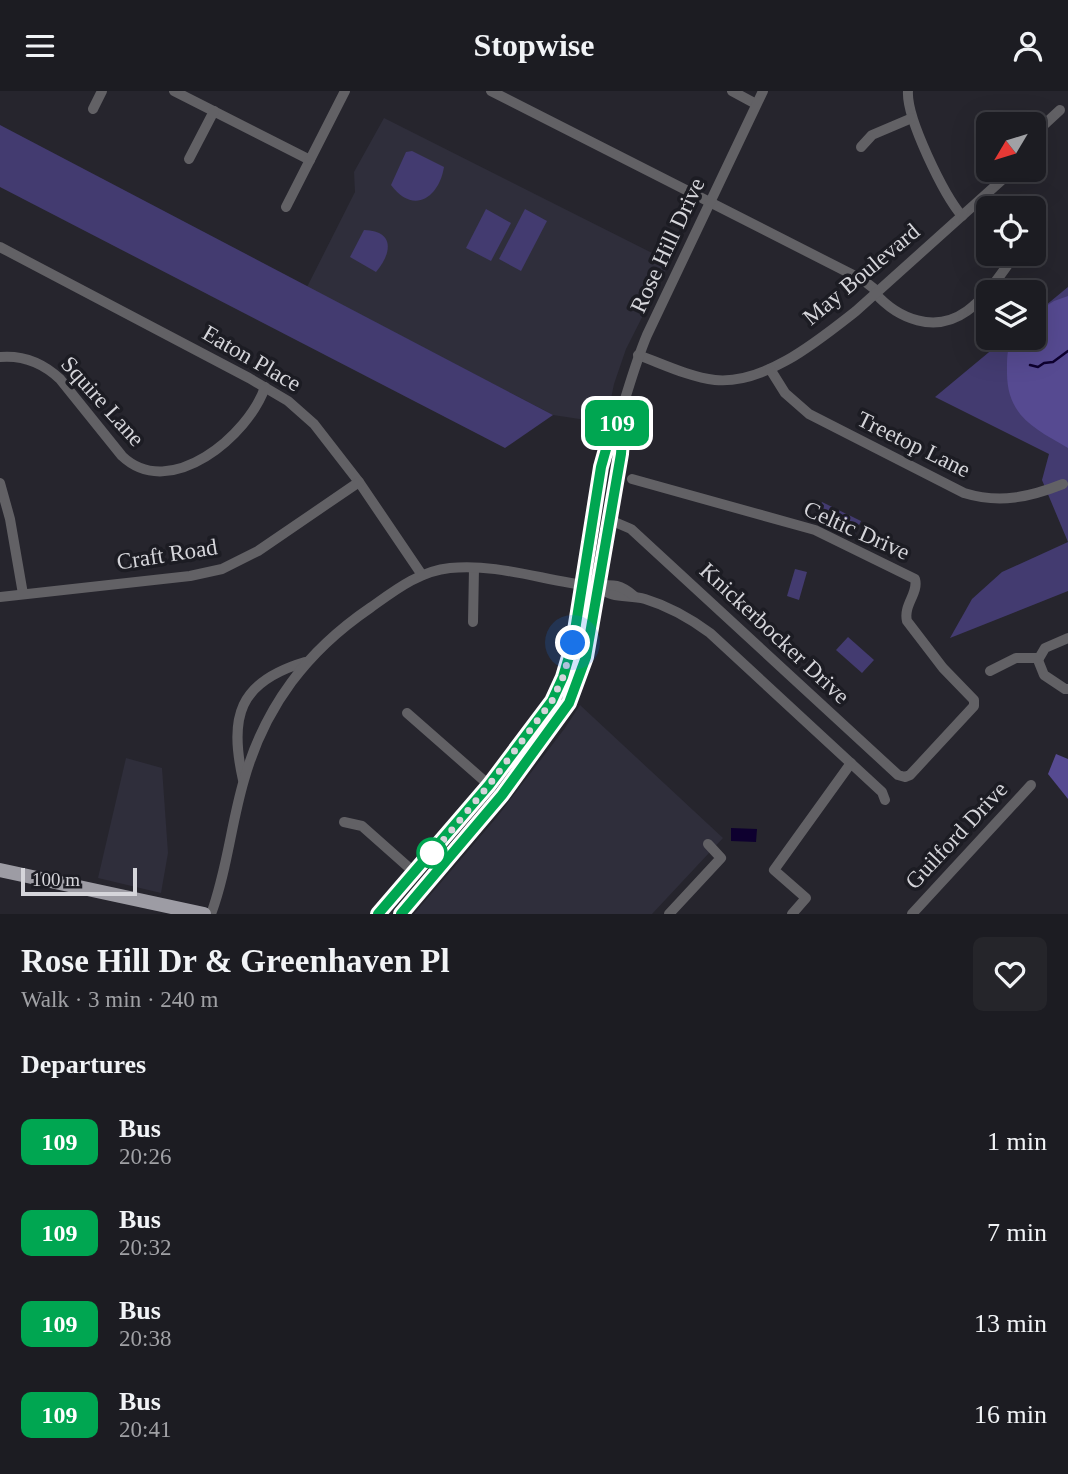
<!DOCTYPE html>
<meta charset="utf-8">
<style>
body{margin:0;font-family:Georgia,serif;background:#25252a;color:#f1f3f6;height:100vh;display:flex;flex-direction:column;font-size:26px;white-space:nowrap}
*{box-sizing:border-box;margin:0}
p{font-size:23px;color:#a0a1a5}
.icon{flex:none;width:38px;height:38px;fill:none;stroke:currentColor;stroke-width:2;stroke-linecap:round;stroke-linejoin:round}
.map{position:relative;height:823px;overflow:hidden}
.panel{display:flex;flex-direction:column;background:#1c1c22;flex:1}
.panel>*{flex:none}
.badge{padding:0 14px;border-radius:10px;font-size:24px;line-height:46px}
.needle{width:46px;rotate:232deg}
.fabs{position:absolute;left:976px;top:21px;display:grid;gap:14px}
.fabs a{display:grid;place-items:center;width:70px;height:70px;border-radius:10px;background:#1c1c22;box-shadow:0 7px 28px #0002,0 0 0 2px #3a3a40;font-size:35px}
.scale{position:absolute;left:21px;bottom:18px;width:116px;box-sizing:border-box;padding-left:7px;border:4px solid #d5d5da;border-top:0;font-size:19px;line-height:24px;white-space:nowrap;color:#d5d5da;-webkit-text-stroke:5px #1c1c23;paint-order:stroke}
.you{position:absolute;width:35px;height:35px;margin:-18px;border:5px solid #fff;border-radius:50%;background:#1a73e8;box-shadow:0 0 0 10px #1a73e833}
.map>.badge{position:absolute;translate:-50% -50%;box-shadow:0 0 0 4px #fff}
h2{padding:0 21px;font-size:26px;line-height:63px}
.round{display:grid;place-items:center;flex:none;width:74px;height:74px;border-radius:10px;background:#25252a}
.overview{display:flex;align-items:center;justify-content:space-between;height:119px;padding:0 21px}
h1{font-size:33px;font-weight:700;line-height:52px}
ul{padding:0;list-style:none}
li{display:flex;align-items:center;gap:21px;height:91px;padding:0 21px}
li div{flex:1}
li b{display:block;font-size:26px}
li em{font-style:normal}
li .badge{min-width:77px;font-weight:700;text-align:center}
header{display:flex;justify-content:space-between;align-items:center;height:91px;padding:0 21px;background:#1c1c22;font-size:32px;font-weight:700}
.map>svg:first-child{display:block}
.built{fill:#2f2e3b}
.green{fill:#433b70}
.forest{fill:#564a91}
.water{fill:#0e002f}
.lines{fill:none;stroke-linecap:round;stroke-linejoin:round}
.stream{stroke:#0e002f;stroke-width:2.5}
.minor{stroke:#626165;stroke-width:10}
.major{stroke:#9d9ca4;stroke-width:14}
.line-casing{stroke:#fff;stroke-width:16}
.line{stroke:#00a651;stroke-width:10}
.walk{stroke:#d5d5da;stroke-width:7;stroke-dasharray:0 12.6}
.stop-dot{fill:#fff;stroke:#00a651;stroke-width:3.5}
.labels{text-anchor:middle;stroke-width:7;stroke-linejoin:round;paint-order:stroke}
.street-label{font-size:23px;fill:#d5d5da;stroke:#1c1c23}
</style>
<header><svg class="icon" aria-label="menu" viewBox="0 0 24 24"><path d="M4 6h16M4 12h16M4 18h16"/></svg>Stopwise<svg class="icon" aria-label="person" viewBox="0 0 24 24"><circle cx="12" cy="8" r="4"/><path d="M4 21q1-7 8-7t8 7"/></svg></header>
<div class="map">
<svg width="1068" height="823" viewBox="0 0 1068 823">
<rect width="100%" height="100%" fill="#26252d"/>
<g class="built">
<polygon points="384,27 670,171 626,258 614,293 606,332 553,324 307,196 355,101 354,81"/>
<polygon points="580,614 723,747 652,823 414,823 497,726 565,637"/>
<polygon points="126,667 162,677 168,762 161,802 98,787"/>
</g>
<g class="green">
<polygon points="0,34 553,324 505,357 0,96"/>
<path d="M 412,60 L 444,76 C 439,107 413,124 391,94 L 406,61 Z"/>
<polygon points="486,118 511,132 491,170 466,157"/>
<polygon points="525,118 547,130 521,180 499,168"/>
<path d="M 364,139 C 395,140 392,162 376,181 L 350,166 Z"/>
<polygon points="1068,196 1068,451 1042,389 1049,363 935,306 1006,247 1034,247 1034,224"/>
<polygon points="822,411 861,430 855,443 816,424"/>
<polygon points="1068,451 1068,500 950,547 972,508 1002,481"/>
<polygon points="795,478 807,481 799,509 787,505"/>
<polygon points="848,546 874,569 862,582 836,559"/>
</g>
<g class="forest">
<path d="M 1068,205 L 1068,357 C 1034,337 1006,325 1007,279 C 1007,267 1007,258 1012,247 L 1034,247 L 1034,223 L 1054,210 Z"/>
<polygon points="1056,663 1068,668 1068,708 1048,683"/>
</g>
<polygon class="water" points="731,737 757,738 756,751 731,750"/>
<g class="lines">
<polyline class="stream" points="1030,274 1038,276 1044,272 1053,271 1068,260"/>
<g class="minor">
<polyline points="174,0 310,69"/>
<polyline points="491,0 863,189 877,200"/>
<polyline points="732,0 756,13"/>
<path d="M 908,0 C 906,27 944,104 962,125"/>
<polyline points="93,18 102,0"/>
<polyline points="1034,43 1060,19"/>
<polyline points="861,56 872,44 912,27"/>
<polyline points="189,68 214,20"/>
<polyline points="286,116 345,0"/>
<polyline points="0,156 249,287 288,310 314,333 359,391 422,484"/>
<path d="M 875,202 C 898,228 935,243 967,220 C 987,206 1001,182 1016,163"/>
<path d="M 638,264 C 663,273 689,286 715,289 C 765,294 819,249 856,220 L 1013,79"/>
<path d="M 0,266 C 23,264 43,272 60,288 L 122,365 C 170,411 249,344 265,296"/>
<path d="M 770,278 L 785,302 L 809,323 L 964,402 C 1000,413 1030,406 1063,393"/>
<polyline points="0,392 10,428 23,503"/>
<path d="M 610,429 L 631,438 L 898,684 L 905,686 L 910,684 L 974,615 L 974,609 L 943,577 L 907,530 C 903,514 919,502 915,488 L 815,439 L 632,388"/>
<path d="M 598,495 C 613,509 627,503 645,508 C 668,515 691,528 710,542 L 882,701 L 885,709"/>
<polyline points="0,506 190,485 222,478 258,460 359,391"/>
<polyline points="473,531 474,477"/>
<polyline points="1068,547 1045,557 1038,569 1044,584 1065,598 1068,598"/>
<polyline points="990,580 1016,567 1039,567"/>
<polyline points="407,622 489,694"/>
<path d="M 243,689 C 229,626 238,591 305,571"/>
<polyline points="344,731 362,735 415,782"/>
<path d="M 211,823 C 227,780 231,733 244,689 C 265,615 307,560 370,517 C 394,500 419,480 450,477 C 497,472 545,490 592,495 C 611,494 618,491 634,505"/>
<path d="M 378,823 L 489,694 L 552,610 L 563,586 L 573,552 L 601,376 C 606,358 615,342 620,324 C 629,296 636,270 647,244 L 763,0"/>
<polyline points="401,823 494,713 533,664 569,612 589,556 621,363 622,349 619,331"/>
<polyline points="669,823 721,767 708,753"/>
<polyline points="792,823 806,807 774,779 851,672"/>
<polyline points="912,823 1031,694"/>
</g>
<polyline class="major" points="0,779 204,823"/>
</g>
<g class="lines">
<defs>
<polyline id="line" points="378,823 489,694 552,610 563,586 573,552 601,376 608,351 618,330 622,349 621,363 586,566 569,612 502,704 401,823"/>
</defs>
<use href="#line" class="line-casing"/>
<use href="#line" class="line"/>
<polyline class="walk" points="432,762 426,770 489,694 552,610 563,586 573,552"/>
</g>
<circle class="stop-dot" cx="432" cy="762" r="14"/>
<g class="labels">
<g class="street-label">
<text transform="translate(667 154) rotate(-65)" y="8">Rose Hill Drive</text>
<text transform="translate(861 183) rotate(-40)" y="8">May Boulevard</text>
<text transform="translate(252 267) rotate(30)" y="8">Eaton Place</text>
<text transform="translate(103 310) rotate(48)" y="8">Squire Lane</text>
<text transform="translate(914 353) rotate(26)" y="8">Treetop Lane</text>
<text transform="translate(857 439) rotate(24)" y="8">Celtic Drive</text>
<text transform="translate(167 463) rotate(-9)" y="8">Craft Road</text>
<text transform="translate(775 542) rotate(43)" y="8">Knickerbocker Drive</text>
<text transform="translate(956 744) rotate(-47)" y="8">Guilford Drive</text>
</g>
</g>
</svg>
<div class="fabs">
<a><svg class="needle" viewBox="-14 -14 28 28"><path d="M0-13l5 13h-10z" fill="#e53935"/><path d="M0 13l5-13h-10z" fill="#a0a1a5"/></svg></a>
<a><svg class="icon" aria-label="locate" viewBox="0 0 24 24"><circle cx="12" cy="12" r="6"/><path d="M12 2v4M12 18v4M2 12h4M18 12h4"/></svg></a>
<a><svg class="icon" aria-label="layers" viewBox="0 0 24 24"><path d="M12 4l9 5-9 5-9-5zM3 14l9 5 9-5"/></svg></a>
</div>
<div class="scale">100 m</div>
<div class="you" style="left:573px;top:552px"></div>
<b class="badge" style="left:617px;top:332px;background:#00a651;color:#fff">109</b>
</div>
<section class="panel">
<div class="overview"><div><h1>Rose Hill Dr &amp; Greenhaven Pl</h1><p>Walk · 3 min · 240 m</p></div><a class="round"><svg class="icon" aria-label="heart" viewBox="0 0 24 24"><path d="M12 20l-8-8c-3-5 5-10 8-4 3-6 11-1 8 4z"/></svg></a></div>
<h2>Departures</h2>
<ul>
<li><span class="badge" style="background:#00a651;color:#fff">109</span><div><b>Bus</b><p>20:26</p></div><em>1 min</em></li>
<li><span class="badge" style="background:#00a651;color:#fff">109</span><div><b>Bus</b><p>20:32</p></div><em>7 min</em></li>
<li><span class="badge" style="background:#00a651;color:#fff">109</span><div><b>Bus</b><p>20:38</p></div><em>13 min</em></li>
<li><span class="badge" style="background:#00a651;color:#fff">109</span><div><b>Bus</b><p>20:41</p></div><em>16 min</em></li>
</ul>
</section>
